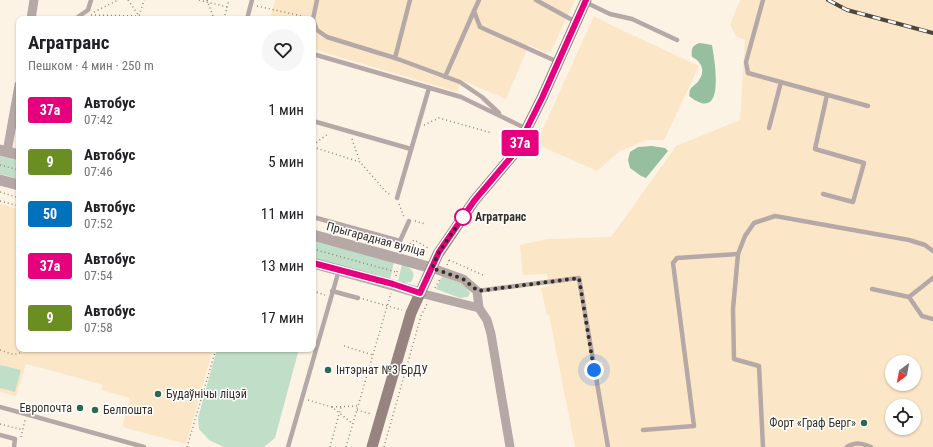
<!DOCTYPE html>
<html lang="ru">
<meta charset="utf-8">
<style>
body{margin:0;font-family:"Roboto Condensed",sans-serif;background:#f6f6f6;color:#202124;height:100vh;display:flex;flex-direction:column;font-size:15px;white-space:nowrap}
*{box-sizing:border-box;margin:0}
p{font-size:13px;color:#757577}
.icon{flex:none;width:22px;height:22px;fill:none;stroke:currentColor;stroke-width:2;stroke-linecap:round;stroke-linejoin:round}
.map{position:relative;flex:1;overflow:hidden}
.drawer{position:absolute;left:16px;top:16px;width:300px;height:336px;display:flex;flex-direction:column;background:#fff;border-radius:8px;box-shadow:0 1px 3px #0004}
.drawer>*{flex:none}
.badge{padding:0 8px;border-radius:3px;font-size:14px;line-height:26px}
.needle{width:26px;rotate:211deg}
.tools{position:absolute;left:885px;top:355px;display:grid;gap:8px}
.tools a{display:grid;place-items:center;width:36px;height:36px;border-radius:50%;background:#fff;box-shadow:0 1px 3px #0004;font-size:20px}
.you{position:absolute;width:20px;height:20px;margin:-10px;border:3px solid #fff;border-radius:50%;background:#1a73e8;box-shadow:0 0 0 6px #1a73e833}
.map>.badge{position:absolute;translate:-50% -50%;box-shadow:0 0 0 2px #fff}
.round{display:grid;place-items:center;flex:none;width:42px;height:42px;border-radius:21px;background:#f6f6f6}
.overview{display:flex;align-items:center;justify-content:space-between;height:68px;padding:0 12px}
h1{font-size:19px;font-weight:700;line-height:30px}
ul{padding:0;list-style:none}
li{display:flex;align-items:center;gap:12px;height:52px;padding:0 12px}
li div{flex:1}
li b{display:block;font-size:15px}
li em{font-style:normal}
li .badge{min-width:44px;font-weight:700;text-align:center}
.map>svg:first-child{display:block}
.built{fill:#fce6c8;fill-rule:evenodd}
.green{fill:#c1dec8}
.forest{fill:#96bfa0}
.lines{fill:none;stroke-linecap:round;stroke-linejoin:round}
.path{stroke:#90887d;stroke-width:1.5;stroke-dasharray:1 3;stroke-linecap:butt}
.service{stroke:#b6a8a7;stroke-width:4.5}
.minor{stroke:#b6a8a7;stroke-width:9}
.tertiary{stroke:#b6a8a7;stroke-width:11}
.secondary{stroke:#978481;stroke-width:11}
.rail-casing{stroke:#4e473e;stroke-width:4}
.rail{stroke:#fff;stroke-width:2.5;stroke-dasharray:8;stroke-linecap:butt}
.line-casing{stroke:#fff;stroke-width:9}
.line{stroke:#e6007e;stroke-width:6}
.walk{stroke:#342e25;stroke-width:4;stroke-dasharray:0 7.2}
.stop-dot{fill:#fff;stroke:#e6007e;stroke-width:2}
.poi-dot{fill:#2c6955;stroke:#fff;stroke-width:1.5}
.labels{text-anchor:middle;stroke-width:3;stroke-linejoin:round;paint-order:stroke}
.stop-label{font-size:12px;font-weight:bold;fill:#342e25;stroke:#fff;text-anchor:start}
.street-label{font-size:12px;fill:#342e25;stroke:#fff}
.poi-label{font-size:12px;fill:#342e25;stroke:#fff;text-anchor:start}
</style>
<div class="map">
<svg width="933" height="447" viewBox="0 0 933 447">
<rect width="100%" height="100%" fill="#fdf3e5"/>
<g class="built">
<polygon points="275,0 575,0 551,51 547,53 529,45 506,99 461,80 457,92 313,49 313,19 270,19"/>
<path d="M 740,0 L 933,0 L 933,447 L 575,447 L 549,315 L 547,315 L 541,288 L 549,286 L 547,274 L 523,275 L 520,245 L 547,239 L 611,237 L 676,146 L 740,120 L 745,40 L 736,36 L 730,25 ZM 892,362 L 914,362 L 914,384 L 892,384 ZM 892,406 L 914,406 L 914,428 L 892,428 Z"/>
<polygon points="594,16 611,25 699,66 664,140 647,140 620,151 597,171 536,144"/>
<polygon points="0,204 19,209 19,349 213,349 186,444 122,427 130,398 101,390 103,385 53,371 26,364 16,396 0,392"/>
</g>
<g class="green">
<polygon points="0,156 19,161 19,179 0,174"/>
<polygon points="313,240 394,262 390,280 313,258"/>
<path d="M 402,264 C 411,268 417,272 411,282 L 402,283 L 398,281 Z"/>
<path d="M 442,276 C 452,280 466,283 470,293 L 468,297 L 460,298 L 436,289 Z"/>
<polygon points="217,349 299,349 275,438 264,447 224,447 209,440 199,429 198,418"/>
<polygon points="0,365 21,370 15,392 0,388"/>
</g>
<g class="forest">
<path d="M 700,43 L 712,45 C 715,63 726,125 689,96 C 690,94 689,92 690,90 C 692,86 697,84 699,80 C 706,71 701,61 692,57 C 691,49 692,45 700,43 Z"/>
<polygon points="652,146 665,148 668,151 646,178 641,176 630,168 628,160 630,152 638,147"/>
</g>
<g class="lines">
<g class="path">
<polyline points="128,0 139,16 144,0"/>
<polyline points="199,0 227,7"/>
<polyline points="207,0 214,19"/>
<polyline points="257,6 306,17"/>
<polyline points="94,12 118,0"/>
<polyline points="91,15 139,16 149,19"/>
<polyline points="224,19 229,0"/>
<polyline points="424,125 439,118 492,133"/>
<polyline points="352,139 360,162"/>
<polyline points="313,145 329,133"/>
<polyline points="313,147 360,162 387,193 391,195"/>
<polyline points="0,165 19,170"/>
<polyline points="0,192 19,198"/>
<polyline points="0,201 19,206"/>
<polyline points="399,204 404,217"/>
<polyline points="415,221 425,224"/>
<polyline points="313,249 396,272"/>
<polyline points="402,251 403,247 409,245 414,240 430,249"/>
<polyline points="449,260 485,276"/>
<polyline points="447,265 449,260 447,259"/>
<polyline points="396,276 398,268"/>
<polyline points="435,288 440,279"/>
<polyline points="313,291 325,295"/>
<polyline points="363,299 402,310"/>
<polyline points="421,316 427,304"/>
<polyline points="344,346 373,355"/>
<path d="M 0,350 C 9,353 18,358 24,349"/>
<polyline points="308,400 332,407 353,424"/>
<polyline points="332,407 358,406"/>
<polyline points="357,410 371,414"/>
<polyline points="0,424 23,430"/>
<polyline points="21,437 25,420"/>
<polyline points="187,447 216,349"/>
<polyline points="330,447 341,407"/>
<polyline points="346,447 391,293"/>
<polyline points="384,447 421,316"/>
</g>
<g class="service">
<polyline points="479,0 474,11 480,27 558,62"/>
<polyline points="536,0 576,22"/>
<polyline points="763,0 746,62 748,73 868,106"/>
<polyline points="585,2 610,14 632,19 677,40"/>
<polyline points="31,17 41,19"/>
<polyline points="75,19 88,10 91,0"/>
<polyline points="247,19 252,0"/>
<polyline points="313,19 317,0"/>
<polyline points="313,20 317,30 327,37 395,58 460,82 482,97 499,113"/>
<polyline points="313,54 461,97 527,129"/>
<polyline points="395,58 410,0"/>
<polyline points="445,77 474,11"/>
<polyline points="313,121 411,149"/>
<polyline points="769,128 781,82"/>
<polyline points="823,194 853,202 864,163 815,149 827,95"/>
<polyline points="397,198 429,88"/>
<polyline points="313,217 400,241 409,221"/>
<polyline points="872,289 909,297 933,278"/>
<polyline points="332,291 358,298"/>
<polyline points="477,291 579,278 608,447"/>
<polyline points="909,297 922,316 933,319"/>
<polyline points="0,407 144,447"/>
<polyline points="643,430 694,426 673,263 677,258 738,254"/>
<polyline points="0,435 15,439 14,447"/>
<polyline points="288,447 339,270"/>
<polyline points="763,447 759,366 734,359 733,309 738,254 745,236 754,223 775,216 909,240 925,245 933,251"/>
<path d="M 847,447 C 855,442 862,443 871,447"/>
</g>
<g class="minor">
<polyline points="31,19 34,0"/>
<polyline points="7,152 19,85"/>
<polyline points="432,268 463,279 477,291 479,308 487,320 491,334 510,447"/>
<polyline points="420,293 479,308"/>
</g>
<g class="tertiary">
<polyline points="0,150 19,155"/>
<polyline points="0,180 19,185"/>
<polyline points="313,235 432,268"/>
<polyline points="313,263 393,285 420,293"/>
</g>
<polyline class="secondary" points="372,447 411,313 438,254 474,201 512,156 521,140 542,98 586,0"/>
<defs>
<polyline id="rail" points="828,0 847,10 933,33"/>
</defs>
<use href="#rail" class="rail-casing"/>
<use href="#rail" class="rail"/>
</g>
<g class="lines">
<defs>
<polyline id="line" points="313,263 393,284 420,293 439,252 474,201 512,156 521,140 542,98 586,0"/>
</defs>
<use href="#line" class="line-casing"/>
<use href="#line" class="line"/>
<polyline class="walk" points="463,217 439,252 432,268 463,279 478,291 579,278 594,370"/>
</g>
<circle class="stop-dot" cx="463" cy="217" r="8"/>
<g class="poi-dot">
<circle cx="328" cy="370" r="4"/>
<circle cx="158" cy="394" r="4"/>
<circle cx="80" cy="408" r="4"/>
<circle cx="95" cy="410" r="4"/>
<circle cx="864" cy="423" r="4"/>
</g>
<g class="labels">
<g class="stop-label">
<text x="475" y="221">Агратранс</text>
</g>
<g class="street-label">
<text transform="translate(376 239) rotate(15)" y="4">Прыгарадная вуліца</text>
</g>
<g class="poi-label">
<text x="336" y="374">Інтэрнат №3 БрДУ</text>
<text x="166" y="398">Будаўнічы ліцэй</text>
<text x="72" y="412" text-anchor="end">Европочта</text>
<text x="103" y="414">Белпошта</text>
<text x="856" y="427" text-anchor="end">Форт «Граф Берг»</text>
</g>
</g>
</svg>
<div class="tools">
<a><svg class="needle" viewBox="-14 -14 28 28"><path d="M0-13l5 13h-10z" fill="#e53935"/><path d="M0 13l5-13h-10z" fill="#757577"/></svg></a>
<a><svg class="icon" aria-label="locate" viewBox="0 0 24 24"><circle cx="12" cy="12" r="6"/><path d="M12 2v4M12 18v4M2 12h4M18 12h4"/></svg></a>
</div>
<div class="you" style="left:594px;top:370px"></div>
<b class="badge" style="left:520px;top:143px;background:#e6007e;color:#fff">37а</b>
<section class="drawer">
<div class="overview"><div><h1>Агратранс</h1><p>Пешком · 4 мин · 250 m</p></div><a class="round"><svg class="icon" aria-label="heart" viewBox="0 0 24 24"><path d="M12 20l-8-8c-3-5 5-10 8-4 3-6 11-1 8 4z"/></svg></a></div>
<ul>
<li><span class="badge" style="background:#e6007e;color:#fff">37а</span><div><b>Автобус</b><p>07:42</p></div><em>1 мин</em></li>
<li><span class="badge" style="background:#6b8e23;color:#fff">9</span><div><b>Автобус</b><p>07:46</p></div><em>5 мин</em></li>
<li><span class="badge" style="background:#0072bc;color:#fff">50</span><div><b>Автобус</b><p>07:52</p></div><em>11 мин</em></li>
<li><span class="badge" style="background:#e6007e;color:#fff">37а</span><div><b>Автобус</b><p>07:54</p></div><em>13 мин</em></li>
<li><span class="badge" style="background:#6b8e23;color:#fff">9</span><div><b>Автобус</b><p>07:58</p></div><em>17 мин</em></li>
</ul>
</section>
</div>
